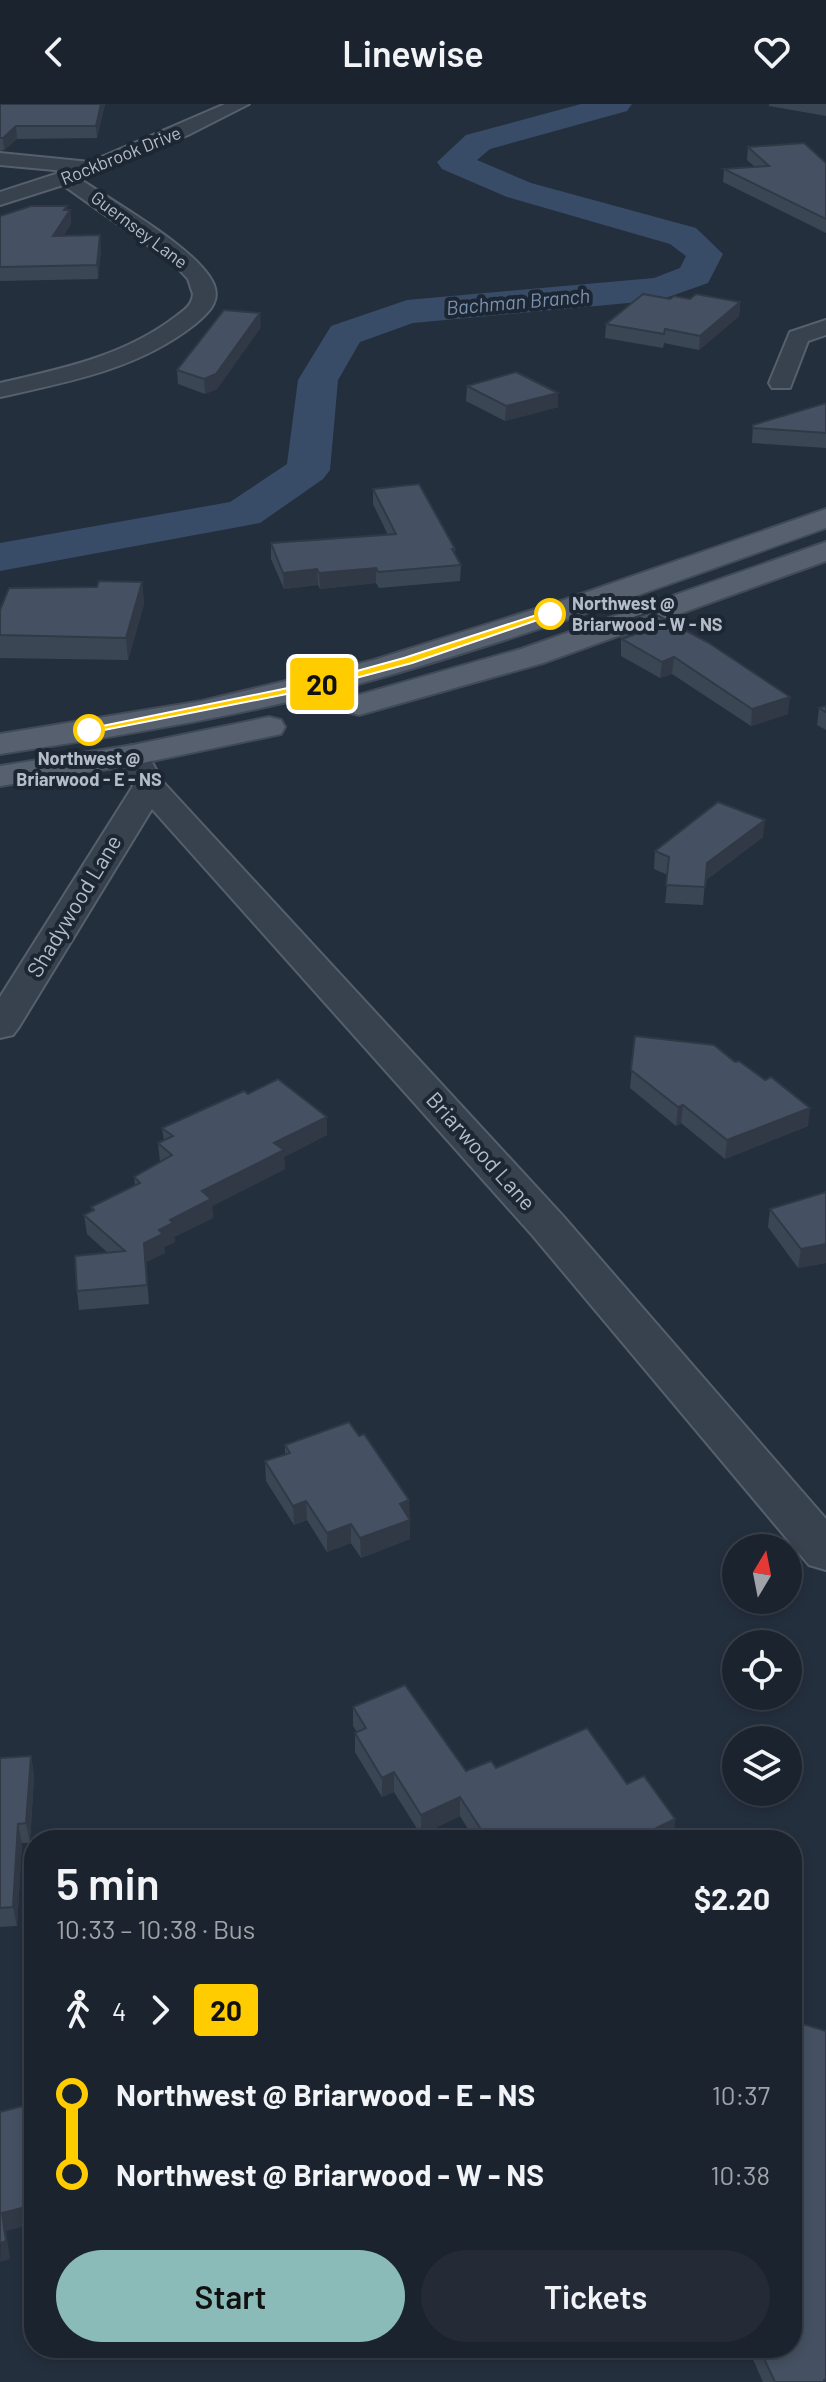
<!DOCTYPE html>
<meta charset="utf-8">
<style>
body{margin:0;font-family:Barlow,sans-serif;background:#242b36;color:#f1f3f6;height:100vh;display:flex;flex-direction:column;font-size:30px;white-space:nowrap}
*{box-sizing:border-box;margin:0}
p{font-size:26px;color:#a0a4aa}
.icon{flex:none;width:44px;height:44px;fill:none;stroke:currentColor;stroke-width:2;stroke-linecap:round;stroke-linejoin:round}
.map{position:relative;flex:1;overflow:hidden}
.details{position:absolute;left:24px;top:1726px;width:778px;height:528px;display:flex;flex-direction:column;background:#1b232e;border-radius:32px;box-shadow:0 4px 12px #0003,0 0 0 2px #39404a}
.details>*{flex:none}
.badge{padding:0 16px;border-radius:6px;font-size:28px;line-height:52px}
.needle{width:52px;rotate:10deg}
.fabs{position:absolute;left:722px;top:1430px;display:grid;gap:16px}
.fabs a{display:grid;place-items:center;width:80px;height:80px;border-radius:50%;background:#1b232e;box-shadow:0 4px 12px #0003,0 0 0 2px #39404a;font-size:40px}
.map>.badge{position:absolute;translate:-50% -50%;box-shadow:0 0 0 4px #fff}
.legs{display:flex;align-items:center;gap:12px;height:88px;padding:0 32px;font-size:26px}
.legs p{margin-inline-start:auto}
.summary{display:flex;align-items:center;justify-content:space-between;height:136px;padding:0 32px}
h1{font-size:44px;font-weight:600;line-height:60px}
.cta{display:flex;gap:16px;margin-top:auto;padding:16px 32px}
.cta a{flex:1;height:92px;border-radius:48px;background:#8bbbb9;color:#111;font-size:32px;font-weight:600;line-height:92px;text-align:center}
.cta a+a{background:#242b36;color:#f1f3f6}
ul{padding:0 32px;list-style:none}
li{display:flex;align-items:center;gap:28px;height:80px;font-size:30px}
li i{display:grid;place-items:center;width:12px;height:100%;margin:0 10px;background:currentColor}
li i::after{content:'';width:20px;height:20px;margin:-10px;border:6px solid;border-radius:50%;background:#1b232e}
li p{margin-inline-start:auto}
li:first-child i{background:linear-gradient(#0000 50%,currentColor 0)}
li:last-child i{background:linear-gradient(currentColor 50%,#0000 0)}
header{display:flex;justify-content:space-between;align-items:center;height:104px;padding:0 32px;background:#1b232e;font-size:36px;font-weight:600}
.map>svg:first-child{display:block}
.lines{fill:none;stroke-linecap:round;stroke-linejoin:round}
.river{fill:#394c67;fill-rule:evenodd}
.minor-casing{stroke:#565f6c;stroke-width:4}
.major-casing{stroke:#414a57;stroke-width:4}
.minor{fill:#38414e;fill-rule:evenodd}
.major{fill:#56606e;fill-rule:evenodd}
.wall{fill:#3b4654}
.shaded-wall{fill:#303945}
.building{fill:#455162;stroke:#303945;stroke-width:2}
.line-1{fill:#fc0;stroke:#fff;stroke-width:2}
.stop-1-dot{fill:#fff;stroke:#fc0;stroke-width:4}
.labels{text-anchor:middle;stroke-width:8;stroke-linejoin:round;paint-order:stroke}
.far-street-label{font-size:18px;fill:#b4bcc9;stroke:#1d2633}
.far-stop-label{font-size:18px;font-weight:bold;fill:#b4bcc9;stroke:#1d2633;text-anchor:start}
.far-water-label{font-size:20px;font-style:italic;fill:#7c92b1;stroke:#1d2633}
.street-label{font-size:22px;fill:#b4bcc9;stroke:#1d2633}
</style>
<header><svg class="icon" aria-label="back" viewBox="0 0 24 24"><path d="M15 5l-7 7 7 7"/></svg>Linewise<svg class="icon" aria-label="heart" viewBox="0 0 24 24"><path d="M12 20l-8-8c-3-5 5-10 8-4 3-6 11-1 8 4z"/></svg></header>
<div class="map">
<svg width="826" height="2278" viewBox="0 0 826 2278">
<rect width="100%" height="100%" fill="#242f3e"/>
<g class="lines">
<polygon class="river" points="581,0 632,0 627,7 490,45 477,56 531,79 696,124 723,150 708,179 660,196 413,219 360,238 338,276 330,366 323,375 260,419 0,467 0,439 230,398 287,360 298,276 331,222 407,196 654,174 680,164 686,152 670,140 507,93 442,65 437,58 466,31"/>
<defs>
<g id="minor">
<path d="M 225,0 L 249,0 L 188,31 L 80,75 C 113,98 200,146 214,181 C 221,199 206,211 194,221 C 138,265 68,278 0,293 L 0,279 C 61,265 124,252 175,213 C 184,206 192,202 193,190 L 188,175 L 173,159 L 63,81 L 0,101 L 0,88 L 65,67 L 0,61 L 0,49 L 90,58 Z"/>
<polygon points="826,216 826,231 808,237 790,284 772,284 769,279 790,228"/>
<polygon points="133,641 144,644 163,678 563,1112 826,1415 826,1466 809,1461 533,1132 152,705 19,923 13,931 0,934 0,893 133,682 117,651 122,644"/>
</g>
<g id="major">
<path d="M 826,405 L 826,424 C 663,482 500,543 332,587 C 223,615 112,633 0,650 L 0,630 L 202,597 L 374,556 L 564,496 Z"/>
<polygon points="826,438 826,457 543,559 359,611 348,608 343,601 348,594 521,545"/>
<polygon points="269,613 281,616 285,623 281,630 133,661 0,682 0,662 133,641"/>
</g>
</defs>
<use href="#minor" class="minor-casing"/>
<use href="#major" class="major-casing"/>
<use href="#minor" class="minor"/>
<use href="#major" class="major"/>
</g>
<g class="wall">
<polygon points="0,0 105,0 97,34 17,35 4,46 0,47"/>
<polygon points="769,0 826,0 826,12 769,2"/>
<polygon points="748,43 826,59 826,129 723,78 724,65 755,63 747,56"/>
<polygon points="67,102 67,106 70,106 71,120 63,132 101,145 98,175 0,177 0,112"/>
<polygon points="670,195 740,198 739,212 699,246 664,239 663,244 605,234 606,220"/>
<polygon points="261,223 217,285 205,290 178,280 177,266"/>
<polygon points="467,282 558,289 558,303 505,317 466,297"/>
<polygon points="826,299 826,344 752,339 753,321"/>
<polygon points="373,385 455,445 455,451 461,461 460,477 379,484 376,479 320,485 318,481 284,485 271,455 271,439 388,431 373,400"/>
<polygon points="142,478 144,500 128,556 0,554 0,506"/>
<polygon points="621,518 788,610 751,622 672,570 660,574 621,552"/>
<polygon points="826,602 826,626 817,621 819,604"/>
<polygon points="763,733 705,777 703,801 665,799 668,771 654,765 655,747"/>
<polygon points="635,932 808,1022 725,1055 681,1019 676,1022 630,984"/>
<polygon points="248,990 327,1031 284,1053 285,1065 212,1102 213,1114 174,1133 175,1138 164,1143 165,1149 146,1158 149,1200 79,1206 77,1187 108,1149 87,1130 84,1111 92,1107 91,1103 135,1081 134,1073 160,1058 158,1039 164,1037 162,1024"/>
<polygon points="826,1088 826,1159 798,1164 768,1123 770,1105"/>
<polygon points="359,1332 409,1396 410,1435 361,1454 351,1439 327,1448 307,1416 294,1421 266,1377 265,1357 285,1350 285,1341"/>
<polygon points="353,1603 466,1667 496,1664 627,1680 675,1715 673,1734 669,1736 475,1736 460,1712 421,1731 394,1688 382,1693 355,1648 355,1629 357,1628 353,1622"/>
<polygon points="31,1652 34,1672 30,1739 22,1739 17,1822 0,1823 0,1654"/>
<polygon points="748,2244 792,2244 826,2278 763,2278"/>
</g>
<g class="shaded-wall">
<polygon points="101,0 105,0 97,34 96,22"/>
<polygon points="16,22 17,35 4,46 3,34"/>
<polygon points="67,102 67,110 70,106 71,120 54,146 53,132"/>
<polygon points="100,131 101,145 98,175 97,161"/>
<polygon points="740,198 739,212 699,246 700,232"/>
<polygon points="260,209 261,223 217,285 205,290 204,275"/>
<polygon points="558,289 558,303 505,317 506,302"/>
<polygon points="376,464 376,479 320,485 319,469"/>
<polygon points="317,465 318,481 284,485 283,469"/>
<polygon points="142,478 144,500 128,556 126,534"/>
<polygon points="674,553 672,570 660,574 662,558"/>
<polygon points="790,593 788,610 751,622 752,605"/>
<polygon points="765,716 763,733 705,777 707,759"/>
<polygon points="683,1001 681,1019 676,1022 678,1003"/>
<polygon points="810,1004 808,1022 725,1055 727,1036"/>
<polygon points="327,1013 327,1031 284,1053 285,1065 212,1102 213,1114 174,1133 175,1138 164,1143 165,1149 146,1158 149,1200 144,1139 202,1087 274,1039"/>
<polygon points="826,1140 826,1159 798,1164 801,1145"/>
<polygon points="409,1396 409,1416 400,1400"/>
<polygon points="306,1397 307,1416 294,1421 293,1402"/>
<polygon points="410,1416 410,1435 361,1454 360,1434"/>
<polygon points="351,1420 351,1439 327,1448 327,1429"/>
<polygon points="31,1652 34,1672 30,1739 26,1719"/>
<polygon points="394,1668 394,1688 382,1693 382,1674"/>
<polygon points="460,1693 460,1712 421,1731 421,1711"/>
<polygon points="675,1715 673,1734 669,1736 641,1736 642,1731"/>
<polygon points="18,1720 22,1739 17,1822 13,1803"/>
<polygon points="34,2101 34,2120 6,2127 10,2155 0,2158 2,2109"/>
</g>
<g class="building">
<polygon points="0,0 101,0 96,22 16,22 3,34 0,34"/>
<polygon points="804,39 826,59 826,115 724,65 769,62 748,43"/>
<polygon points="31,102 67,102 64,106 70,106 53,132 100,131 97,161 0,163 0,112"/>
<polygon points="643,190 670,195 674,192 690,195 696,190 740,198 700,232 665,225 664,230 606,220"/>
<polygon points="224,206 260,209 216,270 204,275 177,266"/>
<polygon points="516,268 558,289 506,302 467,282"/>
<polygon points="826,299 826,329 753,324 753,321"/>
<polygon points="419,380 455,445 452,445 461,461 378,468 376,464 319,469 317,465 283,469 271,439 396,430 373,385"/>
<polygon points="99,477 142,478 126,534 0,531 0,506 9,484 97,483"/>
<polygon points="651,508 709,539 790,593 752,605 674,553 662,558 622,535 638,529 621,518"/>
<polygon points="826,602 826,608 819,604"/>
<polygon points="718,698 765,716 707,759 705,783 666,781 669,753 655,747"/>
<polygon points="635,932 714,941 735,958 739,957 765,976 771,973 810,1004 727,1036 683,1001 678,1003 631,966"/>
<polygon points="278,975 327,1013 274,1039 284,1046 202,1087 211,1095 170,1116 173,1119 159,1126 163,1130 144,1139 147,1181 77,1187 75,1152 125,1147 84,1111 94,1106 91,1103 140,1079 134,1073 172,1051 158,1039 173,1032 162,1024 244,987 248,990"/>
<polygon points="826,1088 826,1140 801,1145 770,1105"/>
<polygon points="349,1318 359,1332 364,1330 409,1396 400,1400 410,1416 360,1434 351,1420 327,1429 306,1397 293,1402 265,1357 290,1349 285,1341"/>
<polygon points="405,1581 466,1667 491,1657 496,1664 587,1624 627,1680 644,1672 675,1715 642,1731 646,1736 488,1736 460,1693 421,1711 394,1668 382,1674 355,1629 366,1624 353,1603"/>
<polygon points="31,1652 26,1719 18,1720 13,1803 0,1804 0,1654"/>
<polygon points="796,1918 826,1927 826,2275 824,2276 824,2278 775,2278 759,2244 792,2244 792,1924 794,1925"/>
<polygon points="34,1999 34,2101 2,2109 6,2137 0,2139 0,2008"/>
</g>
<polygon class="line-1" points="546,508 555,510 412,559 322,583 89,629 83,626 317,578 404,554"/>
<g class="stop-1-dot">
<circle cx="550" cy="510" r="14"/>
<circle cx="89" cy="626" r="14"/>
</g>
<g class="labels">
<g class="far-street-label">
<text transform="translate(121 52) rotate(-22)" y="6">Rockbrook Drive</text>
<text transform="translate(139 126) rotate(37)" y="6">Guernsey Lane</text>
</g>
<g class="far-stop-label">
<text x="572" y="506">Northwest @<tspan x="572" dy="21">Briarwood - W - NS</tspan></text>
<text x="89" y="661" text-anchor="middle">Northwest @<tspan x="89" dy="21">Briarwood - E - NS</tspan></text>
</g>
<g class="far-water-label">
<text transform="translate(518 198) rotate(-5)" y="7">Bachman Branch</text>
</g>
<g class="street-label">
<text transform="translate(74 802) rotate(-59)" y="8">Shadywood Lane</text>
<text transform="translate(481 1047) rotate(48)" y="8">Briarwood Lane</text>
</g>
</g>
</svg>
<div class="fabs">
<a><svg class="needle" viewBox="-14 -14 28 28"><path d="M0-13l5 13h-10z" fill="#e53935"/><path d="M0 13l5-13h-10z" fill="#a0a4aa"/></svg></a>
<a><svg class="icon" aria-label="locate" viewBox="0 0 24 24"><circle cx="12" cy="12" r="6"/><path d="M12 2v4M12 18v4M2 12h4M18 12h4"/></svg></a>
<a><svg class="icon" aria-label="layers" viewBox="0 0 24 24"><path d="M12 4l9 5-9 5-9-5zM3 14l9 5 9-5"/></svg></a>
</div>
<b class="badge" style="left:322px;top:580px;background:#fc0;color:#111">20</b>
<section class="details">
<div class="summary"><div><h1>5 min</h1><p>10:33 – 10:38 · Bus</p></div><b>$2.20</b></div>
<div class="legs"><svg class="icon" aria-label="walk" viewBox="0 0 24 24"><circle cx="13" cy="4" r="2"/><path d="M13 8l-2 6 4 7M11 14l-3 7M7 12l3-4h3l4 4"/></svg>4<svg class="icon" aria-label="forward" viewBox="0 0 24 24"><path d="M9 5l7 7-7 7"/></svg><b class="badge" style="background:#fc0;color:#111">20</b></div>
<ul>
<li><i style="color:#fc0"></i><b>Northwest @ Briarwood - E - NS</b><p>10:37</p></li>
<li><i style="color:#fc0"></i><b>Northwest @ Briarwood - W - NS</b><p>10:38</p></li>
</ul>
<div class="cta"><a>Start</a><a>Tickets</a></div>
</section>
</div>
